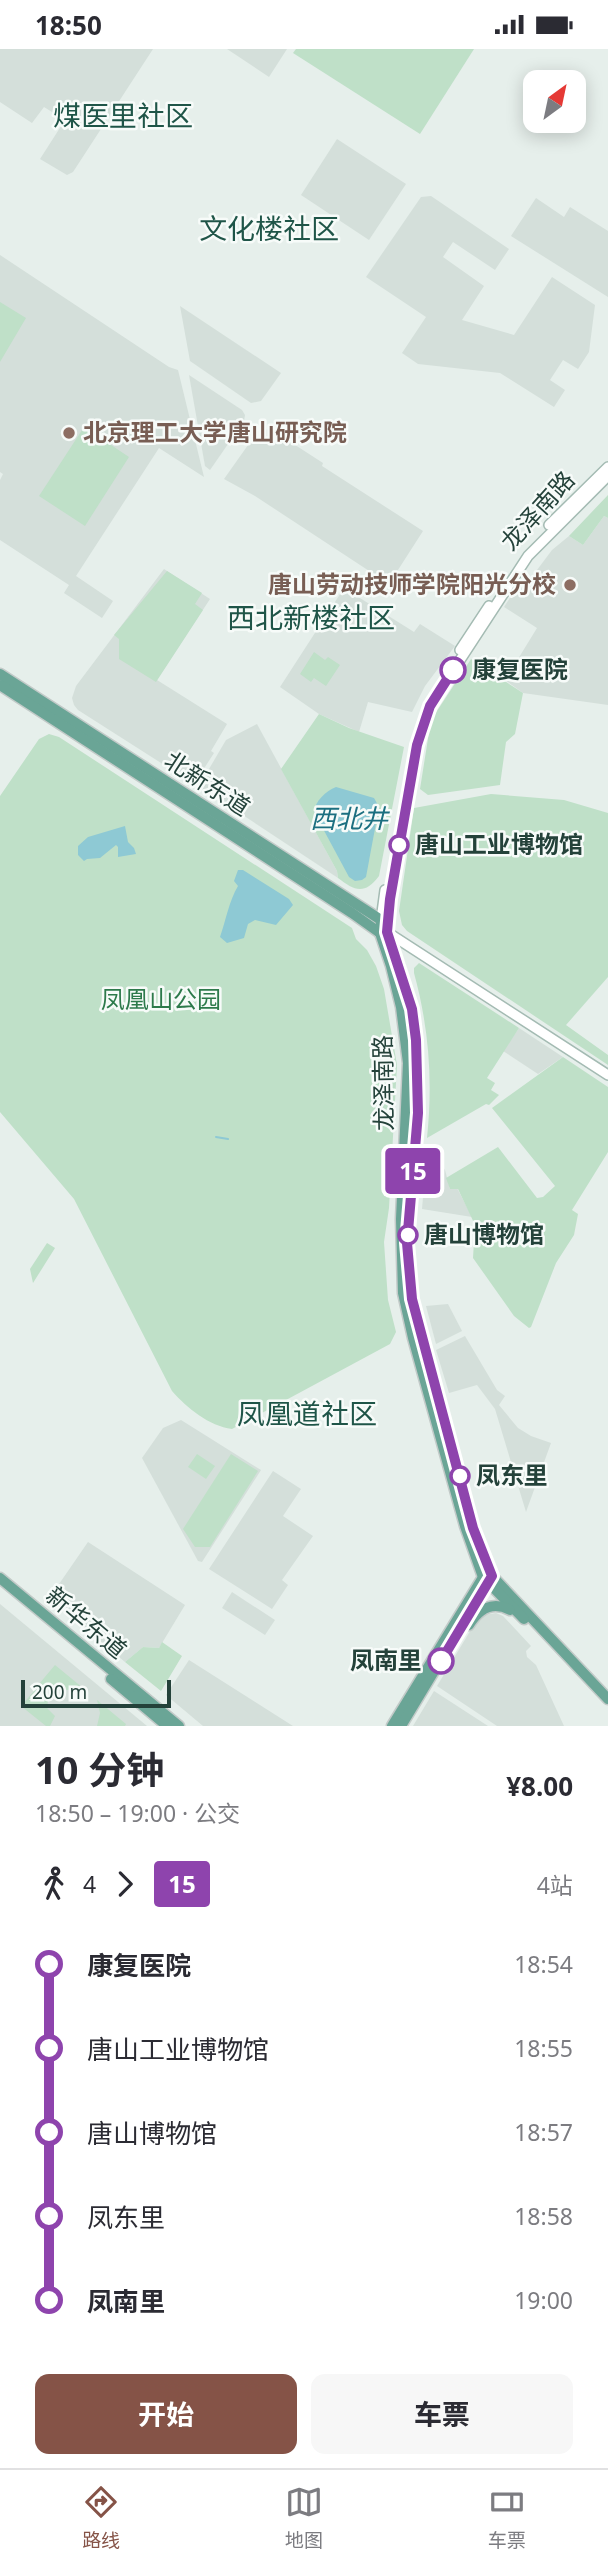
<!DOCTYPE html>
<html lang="zh">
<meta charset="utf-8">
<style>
body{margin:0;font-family:"Noto Sans","Noto Sans SC",sans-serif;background:#f7f7f7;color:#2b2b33;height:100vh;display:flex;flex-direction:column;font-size:26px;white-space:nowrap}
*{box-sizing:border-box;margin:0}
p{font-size:23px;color:#7c7c81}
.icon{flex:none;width:38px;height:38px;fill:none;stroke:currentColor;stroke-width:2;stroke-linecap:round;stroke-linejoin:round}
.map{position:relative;height:1677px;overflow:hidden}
.panel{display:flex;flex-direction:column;background:#fff;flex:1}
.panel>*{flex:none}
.badge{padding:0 14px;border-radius:5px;font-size:24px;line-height:46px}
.needle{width:46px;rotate:33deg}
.tools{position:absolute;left:523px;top:21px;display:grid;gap:14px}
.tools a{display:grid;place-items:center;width:63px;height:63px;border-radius:14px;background:#fff;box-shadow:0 4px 18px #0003;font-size:35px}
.scale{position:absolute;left:21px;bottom:18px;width:150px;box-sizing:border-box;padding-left:7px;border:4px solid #24423a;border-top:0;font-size:19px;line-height:24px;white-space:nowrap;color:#24423a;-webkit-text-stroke:5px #f7fbf9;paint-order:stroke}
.map>.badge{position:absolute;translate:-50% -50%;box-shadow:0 0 0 4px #fff}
.legs{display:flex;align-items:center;gap:10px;height:77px;padding:0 35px;font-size:23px}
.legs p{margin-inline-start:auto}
.headline{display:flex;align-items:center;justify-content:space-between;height:119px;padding:0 35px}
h1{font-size:38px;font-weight:700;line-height:52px}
.action{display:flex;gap:14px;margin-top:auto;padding:14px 35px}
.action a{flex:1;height:80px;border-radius:14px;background:#855347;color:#fff;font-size:28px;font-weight:700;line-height:80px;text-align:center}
.action a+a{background:#f7f7f7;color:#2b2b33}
ul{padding:0 35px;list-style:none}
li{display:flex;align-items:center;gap:24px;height:84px;font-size:26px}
li i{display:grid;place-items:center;width:10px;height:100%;margin:0 9px;background:currentColor}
li i::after{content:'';width:18px;height:18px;margin:-9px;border:5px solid;border-radius:50%;background:#fff}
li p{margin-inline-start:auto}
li:first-child i{background:linear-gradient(#0000 50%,currentColor 0)}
li:last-child i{background:linear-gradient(currentColor 50%,#0000 0)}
.status{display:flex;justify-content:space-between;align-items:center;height:49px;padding:0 35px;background:#fff;direction:ltr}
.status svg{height:19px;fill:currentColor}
.dock{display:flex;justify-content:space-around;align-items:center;height:98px;border-top:2px solid #e1e1e2;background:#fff;font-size:19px;color:#7c7c81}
.dock a{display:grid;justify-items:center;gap:4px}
.dock .selected{color:#855347}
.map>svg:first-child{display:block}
.built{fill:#d4dfda}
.green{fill:#bfe0c8}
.water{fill:#8ec9d4}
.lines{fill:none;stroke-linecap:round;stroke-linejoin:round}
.stream{stroke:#8ec9d4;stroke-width:2}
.secondary-casing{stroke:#a4bbb3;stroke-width:12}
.primary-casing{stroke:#c2cac8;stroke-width:13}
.secondary{stroke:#fff;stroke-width:9}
.primary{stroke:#6aa596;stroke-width:10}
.line-1-casing{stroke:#fff;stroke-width:16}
.line-1{stroke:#8e44ad;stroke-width:10}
.education-dot{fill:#8d6e63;stroke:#f7fbf9;stroke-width:2.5}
.stop-1-dot{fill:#fff;stroke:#8e44ad;stroke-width:3.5}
.labels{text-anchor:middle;stroke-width:5;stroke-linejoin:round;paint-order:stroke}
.education-label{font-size:24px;font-weight:bold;fill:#785e54;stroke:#f7fbf9;text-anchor:start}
.street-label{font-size:24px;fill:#24423a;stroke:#f7fbf9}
.stop-label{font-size:24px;font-weight:bold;fill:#24423a;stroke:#f7fbf9;text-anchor:start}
.park-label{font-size:24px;fill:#2d7a4b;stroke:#f7fbf9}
.water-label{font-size:26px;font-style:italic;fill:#1c6f80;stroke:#f7fbf9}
.quarter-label{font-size:28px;fill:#1f5548;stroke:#f7fbf9}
</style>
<div class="status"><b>18:50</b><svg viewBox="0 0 49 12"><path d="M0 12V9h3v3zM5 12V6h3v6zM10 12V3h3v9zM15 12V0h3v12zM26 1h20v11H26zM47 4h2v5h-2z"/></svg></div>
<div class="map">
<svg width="608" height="1677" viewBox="0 0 608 1677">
<rect width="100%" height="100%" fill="#e6efeb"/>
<g class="built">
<polygon points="0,0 153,0 73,123 67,126 40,110 65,71 44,58 32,74 0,53"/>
<polygon points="227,0 287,0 269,28"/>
<polygon points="337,90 406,135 369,191 301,146"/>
<polygon points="431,147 509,200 495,221 453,193 443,208 484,237 462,271 514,286 552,228 595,256 589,303 578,320 563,311 550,331 565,341 554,358 500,324 418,315 402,304 426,268 366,228 421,148"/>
<polygon points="536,149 564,168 570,158 608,182 608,248 511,187"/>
<polygon points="0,206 169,318 178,321 204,428 159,399 76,527 113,552 102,569 64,544 69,536 0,491 0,431 3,425 0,423"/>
<polygon points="180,257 281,324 261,352 251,354 190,312"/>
<polygon points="189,326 242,361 245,366 244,372 210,421 205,417"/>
<polygon points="264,380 272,381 323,414 322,417 423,482 389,535 255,447 224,430 258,382"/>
<polygon points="604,467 608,469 608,656 523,644 505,631 537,579 504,558 522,530 528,533 552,501 569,487 583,496"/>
<polygon points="164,520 210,550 157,631 227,675 211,702 214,704 194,735 78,661 74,656 72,649 76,637"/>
<polygon points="344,539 414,583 420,575 455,597 425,637 412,663 368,653 359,683 319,665 280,638"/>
<polygon points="257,675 337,822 338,829 199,737 226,691"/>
<polygon points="519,979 563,1008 538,1025 503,1002"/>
<polygon points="426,1113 440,1114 445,1121 450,1140 457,1139 472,1168 422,1160"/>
<polygon points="448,1255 462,1282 436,1295 426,1257"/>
<polygon points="465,1287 497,1341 505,1347 499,1356 518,1379 531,1387 551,1394 526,1463 495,1360 477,1336 449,1344 436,1301"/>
<polygon points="181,1371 261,1421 202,1513 198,1512 142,1409 163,1379"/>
<polygon points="273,1422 301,1440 283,1467 313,1487 282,1531 288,1536 272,1560 209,1520"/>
<polygon points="88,1493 185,1556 159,1599 143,1598 125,1613 60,1558 56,1552 57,1538"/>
<polygon points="232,1543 275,1571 265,1586 222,1559"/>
<polygon points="0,1555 147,1677 0,1677"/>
<polygon points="496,1564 503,1567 531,1597 526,1602 527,1608 536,1616 564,1677 497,1677 437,1637 478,1569 484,1566"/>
<polygon points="189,1611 293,1677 203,1677 166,1646"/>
<polygon points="434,1642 488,1677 413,1677"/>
</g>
<g class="green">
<polygon points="296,0 474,0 420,85 293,4"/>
<polygon points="0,253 26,269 0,313"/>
<polygon points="84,378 129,408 85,477 39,447"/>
<polygon points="608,446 608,469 604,467 583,496 569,487"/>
<polygon points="167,522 202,544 195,555 203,561 156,633 119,610 119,590 114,586"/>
<polygon points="314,603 325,611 328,608 340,616 326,637 314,629 311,633 300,625"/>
<polygon points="471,610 523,644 515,685 506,693 500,736 428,746 420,740 430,677 435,665"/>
<path d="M 319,665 L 349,679 L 404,698 L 379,827 C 364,847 354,841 338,829 L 337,822 L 281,720 Z"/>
<path d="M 49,685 L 59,688 L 352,879 L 356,890 L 367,901 L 376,917 L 384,940 L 397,1016 L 389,1159 L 384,1193 L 388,1251 L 396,1283 L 390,1295 L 232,1380 C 209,1377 187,1359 172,1342 L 74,1150 L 0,1063 L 0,747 L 39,690 Z"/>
<polygon points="491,745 564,751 608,764 608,928 566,976 608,1006 608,1016 407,882 402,876 399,862 414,759"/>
<path d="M 419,914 L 519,979 L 487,1029 L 495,1034 L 491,1041 L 499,1046 L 489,1056 L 486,1055 L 427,1089 C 433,1032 429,979 414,924 L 414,919 Z"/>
<polygon points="563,1008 608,1038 608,1103 572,1161 578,1165 574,1186 556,1214 531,1278 529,1279 514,1267 473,1209 475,1176 458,1140 450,1140 446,1129 498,1098 537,1149 543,1148 555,1137 492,1059"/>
<polygon points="47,1194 55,1199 33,1234 30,1220"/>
<polygon points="197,1405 215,1417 206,1430 188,1418"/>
<polygon points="231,1405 258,1422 210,1498 195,1498 183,1480"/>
<polygon points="162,1593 182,1607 161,1642 125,1613 143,1598 159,1599"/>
<path d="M 55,1616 L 83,1639 C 66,1639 55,1648 39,1635 Z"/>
<polygon points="35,1641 48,1652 47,1659 55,1667 50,1677 46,1677 21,1657"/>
<polygon points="97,1651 126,1675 125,1677 97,1677 100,1664"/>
</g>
<g class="water">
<path d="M 336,738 L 374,749 L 379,758 L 366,828 L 362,831 L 355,832 L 349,828 L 314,763 C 315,752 326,742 336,738 Z"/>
<polygon points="125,777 128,793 134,799 136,805 118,808 118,798 116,796 100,809 87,810 84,812 78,806 78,797 88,788"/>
<path d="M 238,821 L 243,821 L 289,850 L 293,856 L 276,876 L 255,871 L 248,875 L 244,889 L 227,894 L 220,888 C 226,871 229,852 238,837 L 234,832 Z"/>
</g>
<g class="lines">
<polyline class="stream" points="216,1088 228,1090"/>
<defs>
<g id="secondary">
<polyline points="608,427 528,507 430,657 417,696 390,850 387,883 608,1026"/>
<polyline points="549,476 608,418"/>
<polyline points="460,601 489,557"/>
<polyline points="381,871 385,841"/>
</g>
<g id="primary">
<polyline points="0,625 381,871 399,916 412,960 416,991 418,1064 407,1194 412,1250 473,1479 492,1527 608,1650"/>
<polyline points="0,636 352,864 380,884 383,884"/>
<polyline points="381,872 380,884 391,917 401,958 408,1014 401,1170 403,1244 413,1289 465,1477 483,1528 524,1570"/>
<polyline points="0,1529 179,1677"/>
<path d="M 469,1576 C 478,1561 492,1551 510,1561"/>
<polyline points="111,1630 167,1677"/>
<polyline points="392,1677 485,1525"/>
<polyline points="401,1677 468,1566"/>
</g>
</defs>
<use href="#secondary" class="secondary-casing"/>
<use href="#primary" class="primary-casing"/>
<use href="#secondary" class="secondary"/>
<use href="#primary" class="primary"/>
</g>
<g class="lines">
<defs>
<polyline id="line-1" points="441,1612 492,1527 473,1479 412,1250 407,1194 418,1064 416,991 412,960 387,883 390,850 417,696 430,657 453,621"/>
</defs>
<use href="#line-1" class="line-1-casing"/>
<use href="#line-1" class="line-1"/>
</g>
<g class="education-dot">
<circle cx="69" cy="384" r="7"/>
<circle cx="570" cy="536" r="7"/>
</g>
<g class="stop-1-dot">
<circle cx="453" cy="621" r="12"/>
<circle cx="399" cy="796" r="9"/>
<circle cx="408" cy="1186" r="9"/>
<circle cx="460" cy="1427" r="9"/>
<circle cx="441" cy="1612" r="12"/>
</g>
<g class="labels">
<g class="education-label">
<text x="83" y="392">北京理工大学唐山研究院</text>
<text x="556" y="544" text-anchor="end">唐山劳动技师学院阳光分校</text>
</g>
<g class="street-label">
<text transform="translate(538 462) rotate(-48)" y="8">龙泽南路</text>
<text transform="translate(207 735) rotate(33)" y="8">北新东道</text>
<text transform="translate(384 1034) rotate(-91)" y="8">龙泽南路</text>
<text transform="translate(86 1574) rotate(40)" y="8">新华东道</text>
</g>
<g class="stop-label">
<text x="472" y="629">康复医院</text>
<text x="415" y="804">唐山工业博物馆</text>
<text x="424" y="1194">唐山博物馆</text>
<text x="476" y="1435">凤东里</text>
<text x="422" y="1620" text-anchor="end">凤南里</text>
</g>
<g class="park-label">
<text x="161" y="959">凤凰山公园</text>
</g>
<g class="water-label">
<text x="349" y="779">西北井</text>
</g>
<g class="quarter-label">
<text x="123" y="77">煤医里社区</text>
<text x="269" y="190">文化楼社区</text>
<text x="311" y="579">西北新楼社区</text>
<text x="307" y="1375">凤凰道社区</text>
</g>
</g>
</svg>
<div class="tools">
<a><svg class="needle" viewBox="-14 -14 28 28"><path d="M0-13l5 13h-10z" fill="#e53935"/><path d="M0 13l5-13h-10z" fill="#7c7c81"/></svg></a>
</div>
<div class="scale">200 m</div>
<b class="badge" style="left:413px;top:1122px;background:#8e44ad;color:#fff">15</b>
</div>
<section class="panel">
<div class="headline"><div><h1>10 分钟</h1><p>18:50 – 19:00 · 公交</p></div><b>¥8.00</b></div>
<div class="legs"><svg class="icon" aria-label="walk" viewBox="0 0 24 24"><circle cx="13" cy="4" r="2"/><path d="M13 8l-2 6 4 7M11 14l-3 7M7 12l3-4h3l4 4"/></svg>4<svg class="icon" aria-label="forward" viewBox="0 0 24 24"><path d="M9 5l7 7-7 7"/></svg><b class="badge" style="background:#8e44ad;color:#fff">15</b><p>4站</p></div>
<ul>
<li><i style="color:#8e44ad"></i><b>康复医院</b><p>18:54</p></li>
<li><i style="color:#8e44ad"></i><span>唐山工业博物馆</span><p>18:55</p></li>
<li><i style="color:#8e44ad"></i><span>唐山博物馆</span><p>18:57</p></li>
<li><i style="color:#8e44ad"></i><span>凤东里</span><p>18:58</p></li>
<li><i style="color:#8e44ad"></i><b>凤南里</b><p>19:00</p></li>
</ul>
<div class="action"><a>开始</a><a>车票</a></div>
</section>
<nav class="dock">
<a class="selected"><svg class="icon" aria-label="directions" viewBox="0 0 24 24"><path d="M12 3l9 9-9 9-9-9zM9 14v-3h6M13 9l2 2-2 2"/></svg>路线</a>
<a><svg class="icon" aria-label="map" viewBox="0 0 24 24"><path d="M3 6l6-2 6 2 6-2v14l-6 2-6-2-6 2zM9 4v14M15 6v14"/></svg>地图</a>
<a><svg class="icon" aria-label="tickets" viewBox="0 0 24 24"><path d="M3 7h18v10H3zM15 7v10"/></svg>车票</a>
</nav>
